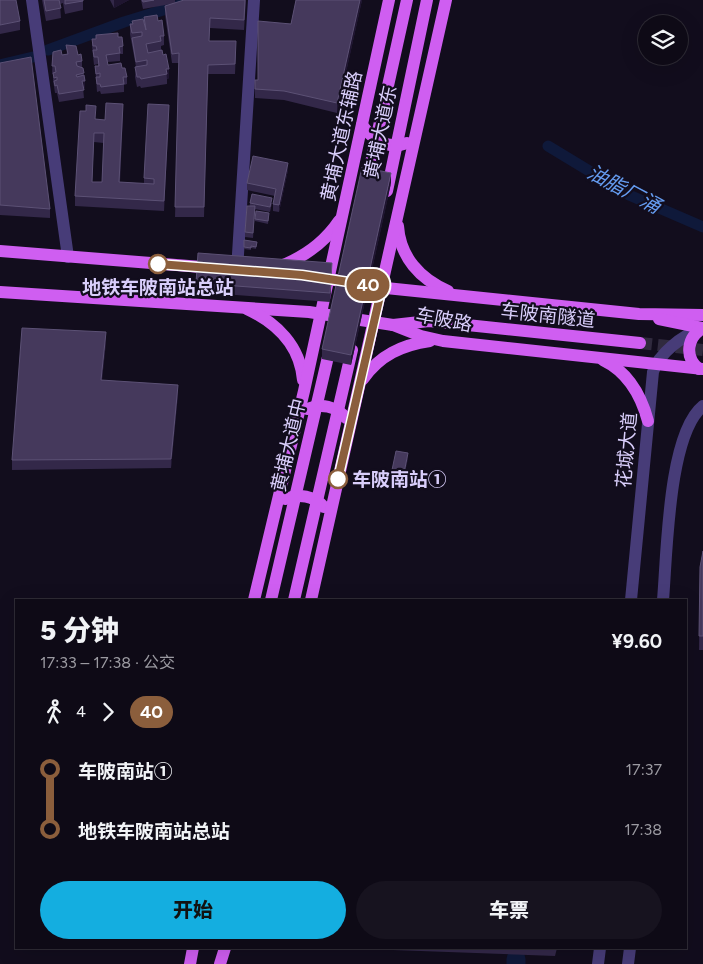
<!DOCTYPE html>
<html lang="zh">
<meta charset="utf-8">
<style>
body{margin:0;font-family:Figtree,"Noto Sans SC",sans-serif;background:#17131f;color:#f1f3f6;height:100vh;display:flex;flex-direction:column;font-size:19px;white-space:nowrap}
*{box-sizing:border-box;margin:0}
p{font-size:16px;color:#9b9aa1}
.icon{flex:none;width:28px;height:28px;fill:none;stroke:currentColor;stroke-width:2;stroke-linecap:round;stroke-linejoin:round}
.map{position:relative;flex:1;overflow:hidden}
.details{position:absolute;left:15px;top:599px;width:672px;height:350px;display:flex;flex-direction:column;background:#0e0a16;border-radius:0px;box-shadow:0 5px 20px #0002,0 0 0 1px #2e2b35}
.details>*{flex:none}
.badge{padding:0 10px;border-radius:16px;font-size:18px;line-height:32px}
.controls{position:absolute;left:638px;top:15px;display:grid;gap:10px}
.controls a{display:grid;place-items:center;width:50px;height:50px;border-radius:50%;background:#0e0a16;box-shadow:0 5px 20px #0002,0 0 0 1px #2e2b35;font-size:25px}
.map>.badge{position:absolute;translate:-50% -50%;box-shadow:0 0 0 2px #fff}
.legs{display:flex;align-items:center;gap:8px;height:55px;padding:0 25px;font-size:16px}
.legs p{margin-inline-start:auto}
.overview{display:flex;align-items:center;justify-content:space-between;height:85px;padding:0 25px}
h1{font-size:28px;font-weight:800;line-height:38px}
.cta{display:flex;gap:10px;margin-top:auto;padding:10px 25px}
.cta a{flex:1;height:58px;border-radius:30px;background:#14aee0;color:#111;font-size:20px;font-weight:800;line-height:58px;text-align:center}
.cta a+a{background:#17131f;color:#f1f3f6}
ul{padding:0 25px;list-style:none}
li{display:flex;align-items:center;gap:18px;height:60px;font-size:19px}
li i{display:grid;place-items:center;width:8px;height:100%;margin:0 6px;background:currentColor}
li i::after{content:'';width:12px;height:12px;margin:-6px;border:4px solid;border-radius:50%;background:#0e0a16}
li p{margin-inline-start:auto}
li:first-child i{background:linear-gradient(#0000 50%,currentColor 0)}
li:last-child i{background:linear-gradient(currentColor 50%,#0000 0)}
.map>svg:first-child{display:block}
.lines{fill:none;stroke-linecap:round;stroke-linejoin:round}
.canal{stroke:#0f193a;stroke-width:11}
.river{stroke:#0f193a;stroke-width:19}
.major-tunnel{stroke:#302a3e;stroke-width:12;stroke-dasharray:12 6;stroke-linecap:butt}
.minor{stroke:#473c78;stroke-width:12}
.major{stroke:#cf5ef1;stroke-width:12}
.major-bridge{stroke:#cf5ef1;stroke-width:12}
.wall{fill:#332849;fill-rule:evenodd}
.shaded-wall{fill:#1f1530}
.building{fill:#45395c;stroke:#5c5175;fill-rule:evenodd}
.line-1-casing{stroke:#fff;stroke-width:11}
.line-1{stroke:#8b5e3c;stroke-width:8}
.stop-1-dot{fill:#fff;stroke:#8b5e3c;stroke-width:2.5}
.labels{text-anchor:middle;stroke-width:4.5;stroke-linejoin:round;paint-order:stroke}
.street-label{font-size:19px;fill:#d9cefb;stroke:#120d1d}
.stop-label{font-size:19px;font-weight:bold;fill:#d9cefb;stroke:#120d1d}
.water-label{font-size:20px;font-style:italic;fill:#659cf1;stroke:#120d1d}
</style>
<div class="map">
<svg width="703" height="964" viewBox="0 0 703 964">
<rect width="100%" height="100%" fill="#120d1d"/>
<g class="lines">
<g class="canal">
<polyline points="48,50 124,22 196,0"/>
<polyline points="0,65 33,57"/>
<polyline points="548,146 629,195 703,227"/>
</g>
<polyline class="river" points="516,964 516,959"/>
<polyline class="major-tunnel" points="640,343 703,350"/>
<g class="minor">
<polyline points="32,0 68,257"/>
<polyline points="237,270 254,0"/>
<path d="M 631,600 L 653,372 C 659,353 682,336 701,329"/>
<path d="M 663,600 C 667,554 668,434 703,406"/>
<polyline points="598,964 600,948"/>
<polyline points="628,964 630,948"/>
</g>
<g class="major">
<path d="M 362,125 C 373,140 387,150 407,143"/>
<path d="M 398,226 C 400,257 420,279 448,291"/>
<polyline points="0,251 214,268"/>
<path d="M 278,267 C 303,258 324,243 339,221"/>
<polyline points="316,277 386,288 639,314 703,315"/>
<polyline points="0,292 309,312 393,325 421,336 443,341 703,369"/>
<path d="M 247,309 C 277,323 300,346 303,380"/>
<polyline points="659,319 703,328"/>
<polyline points="393,325 429,321 640,343"/>
<path d="M 603,360 C 628,372 641,395 648,421"/>
<path d="M 699,369 C 684,357 687,337 703,328"/>
<path d="M 363,379 C 380,355 402,345 430,341"/>
<path d="M 307,409 C 321,403 336,406 346,418"/>
<path d="M 285,499 C 299,493 314,496 324,507"/>
<polyline points="254,600 304,391 389,0"/>
<polyline points="311,600 446,0"/>
<polyline points="190,964 193,948"/>
<polyline points="220,964 225,948"/>
</g>
<g class="major-bridge">
<polyline points="366,185 407,0"/>
<polyline points="387,191 427,0"/>
<polyline points="271,600 331,344"/>
<polyline points="294,600 352,350"/>
</g>
</g>
<g class="wall">
<polygon points="0,0 20,21 20,30 0,34"/>
<polygon points="42,0 83,0 83,10 65,14 63,3 60,4 61,18 46,21"/>
<polygon points="110,0 129,0 114,8"/>
<polygon points="141,0 175,0 175,3 246,0 244,30 210,28 209,41 236,51 235,74 208,74 204,217 175,217 179,63 172,63 165,15 165,6 171,4 143,9"/>
<polygon points="296,0 362,0 337,113 284,100 255,98 255,80 258,80 291,24"/>
<polygon points="144,17 158,21 164,36 164,45 161,46 161,50 169,78 167,79 167,84 141,88 140,86 137,87 135,77 136,67 130,34 130,24 144,23"/>
<polygon points="96,35 118,37 123,46 123,54 120,54 120,61 107,62 108,65 122,68 127,77 127,84 124,85 124,92 101,94 100,91 97,92 95,66 98,66 98,64 94,65 92,46 92,39 96,39"/>
<polygon points="66,45 78,55 82,61 82,67 85,81 85,88 83,88 84,98 59,102 57,93 55,93 53,80 53,73 52,74 53,52 62,55 67,54"/>
<polygon points="0,63 50,209 50,218 0,215"/>
<path d="M 86,111 L 96,119 L 105,120 L 123,113 L 120,182 L 144,184 L 144,178 L 169,114 L 164,211 L 75,206 L 75,196 ZM 94,142 L 104,143 L 102,182 L 92,182 Z"/>
<polygon points="288,170 279,212 273,211 273,204 275,196 247,190 247,183"/>
<polygon points="391,183 351,365 322,359 322,349"/>
<polygon points="250,203 272,203 270,212 255,209 253,238 245,237 245,232"/>
<polygon points="269,216 268,224 255,221 255,219"/>
<polygon points="244,240 257,242 256,249 251,248 251,250 244,249"/>
<polygon points="332,273 330,302 196,292 196,283"/>
<polygon points="106,342 102,380 178,394 171,468 12,470 12,460"/>
<polygon points="408,458 404,477 392,475 392,470"/>
<polygon points="703,551 703,650 699,650 700,567"/>
<polygon points="393,948 557,948 555,956 393,950"/>
</g>
<g class="shaded-wall">
<polygon points="114,0 129,0 114,8"/>
<polygon points="360,0 362,0 337,113 337,103"/>
<polygon points="166,69 169,69 169,78 167,79"/>
<polygon points="82,81 85,81 85,88 82,89"/>
<polygon points="123,104 123,113 119,192 119,182"/>
<polygon points="169,105 169,114 164,211 164,201"/>
<polygon points="288,163 288,170 279,212 279,205"/>
<polygon points="391,173 391,183 351,365 351,355"/>
<polygon points="332,263 332,273 330,302 330,293"/>
<polygon points="106,332 106,342 101,389 101,380"/>
<polygon points="178,385 178,394 171,468 171,459"/>
<polygon points="408,453 408,458 404,477 404,473"/>
</g>
<g class="building">
<polygon points="0,0 16,0 20,21 0,25"/>
<polygon points="44,0 59,0 61,8 46,11"/>
<polygon points="65,0 83,0 83,1 65,4"/>
<polygon points="142,0 154,0 143,2"/>
<polygon points="184,0 245,0 244,20 210,18 209,41 236,41 235,64 208,65 204,207 175,207 179,53 172,54 165,6"/>
<polygon points="296,0 360,0 337,103 284,91 255,89 255,80 258,80 258,21 291,24"/>
<polygon points="157,15 158,21 162,20 164,36 160,36 161,41 146,44 148,53 162,50 163,55 166,54 169,69 166,69 167,74 141,79 140,77 137,77 135,67 147,65 147,60 136,62 132,38 142,36 142,32 132,33 130,24 133,24 132,21 143,19 146,30 144,17"/>
<polygon points="118,33 118,37 122,37 123,46 119,47 120,53 106,55 108,65 121,63 122,68 125,68 127,77 123,77 124,84 101,87 100,84 97,84 96,77 100,77 100,73 96,74 95,66 99,66 98,57 94,57 93,50 97,50 96,46 93,46 92,39 96,39 96,35"/>
<polygon points="66,45 76,46 78,55 81,54 82,61 76,62 77,66 83,68 84,73 76,75 77,77 84,75 85,81 82,81 84,90 59,94 57,85 55,86 54,81 57,80 57,77 54,78 53,73 56,72 55,66 52,66 53,52 61,50 62,55 68,54"/>
<polygon points="31,57 50,209 0,205 0,63"/>
<path d="M 106,103 L 123,104 L 119,182 L 154,184 L 154,179 L 144,178 L 148,104 L 169,105 L 164,201 L 75,196 L 80,111 L 86,111 L 86,105 L 96,106 L 95,119 L 105,120 ZM 94,133 L 104,133 L 102,182 L 92,182 Z"/>
<polygon points="253,156 288,163 279,205 273,204 276,189 247,183"/>
<polygon points="362,167 391,173 351,355 322,349"/>
<polygon points="252,194 272,198 270,207 250,203"/>
<polygon points="247,206 255,206 253,233 245,232"/>
<polygon points="256,211 269,213 268,221 255,219"/>
<polygon points="244,240 257,242 256,247 251,246 251,248 244,247"/>
<polygon points="198,253 332,263 330,293 196,283"/>
<polygon points="22,328 106,332 101,380 178,385 171,459 12,460"/>
<polygon points="396,451 408,453 404,473 392,470"/>
<polygon points="703,551 703,636 699,636 700,567"/>
</g>
<g class="lines">
<defs>
<polyline id="line-1" points="158,264 302,275 382,287 338,479"/>
</defs>
<use href="#line-1" class="line-1-casing"/>
<use href="#line-1" class="line-1"/>
</g>
<g class="stop-1-dot">
<circle cx="158" cy="264" r="9"/>
<circle cx="338" cy="479" r="9"/>
</g>
<g class="labels">
<g class="street-label">
<text transform="translate(380 132) rotate(-78)" y="7">黄埔大道东</text>
<text transform="translate(341 136) rotate(-78)" y="7">黄埔大道东辅路</text>
<text transform="translate(548 315) rotate(6)" y="7">车陂南隧道</text>
<text transform="translate(444 319) rotate(11)" y="7">车陂路</text>
<text transform="translate(288 445) rotate(-77)" y="7">黄埔大道中</text>
<text transform="translate(626 450) rotate(-85)" y="7">花城大道</text>
</g>
<g class="stop-label">
<text x="158" y="294">地铁车陂南站总站</text>
<text x="352" y="486" text-anchor="start">车陂南站①</text>
</g>
<g class="water-label">
<text transform="translate(624 189) rotate(28)" y="7">油脂厂涌</text>
</g>
</g>
</svg>
<div class="controls">
<a><svg class="icon" aria-label="layers" viewBox="0 0 24 24"><path d="M12 4l9 5-9 5-9-5zM3 14l9 5 9-5"/></svg></a>
</div>
<b class="badge" style="left:368px;top:285px;background:#8b5e3c;color:#fff">40</b>
<section class="details">
<div class="overview"><div><h1>5 分钟</h1><p>17:33 – 17:38 · 公交</p></div><b>¥9.60</b></div>
<div class="legs"><svg class="icon" aria-label="walk" viewBox="0 0 24 24"><circle cx="13" cy="4" r="2"/><path d="M13 8l-2 6 4 7M11 14l-3 7M7 12l3-4h3l4 4"/></svg>4<svg class="icon" aria-label="forward" viewBox="0 0 24 24"><path d="M9 5l7 7-7 7"/></svg><b class="badge" style="background:#8b5e3c;color:#fff">40</b></div>
<ul>
<li><i style="color:#8b5e3c"></i><b>车陂南站①</b><p>17:37</p></li>
<li><i style="color:#8b5e3c"></i><b>地铁车陂南站总站</b><p>17:38</p></li>
</ul>
<div class="cta"><a>开始</a><a>车票</a></div>
</section>
</div>
